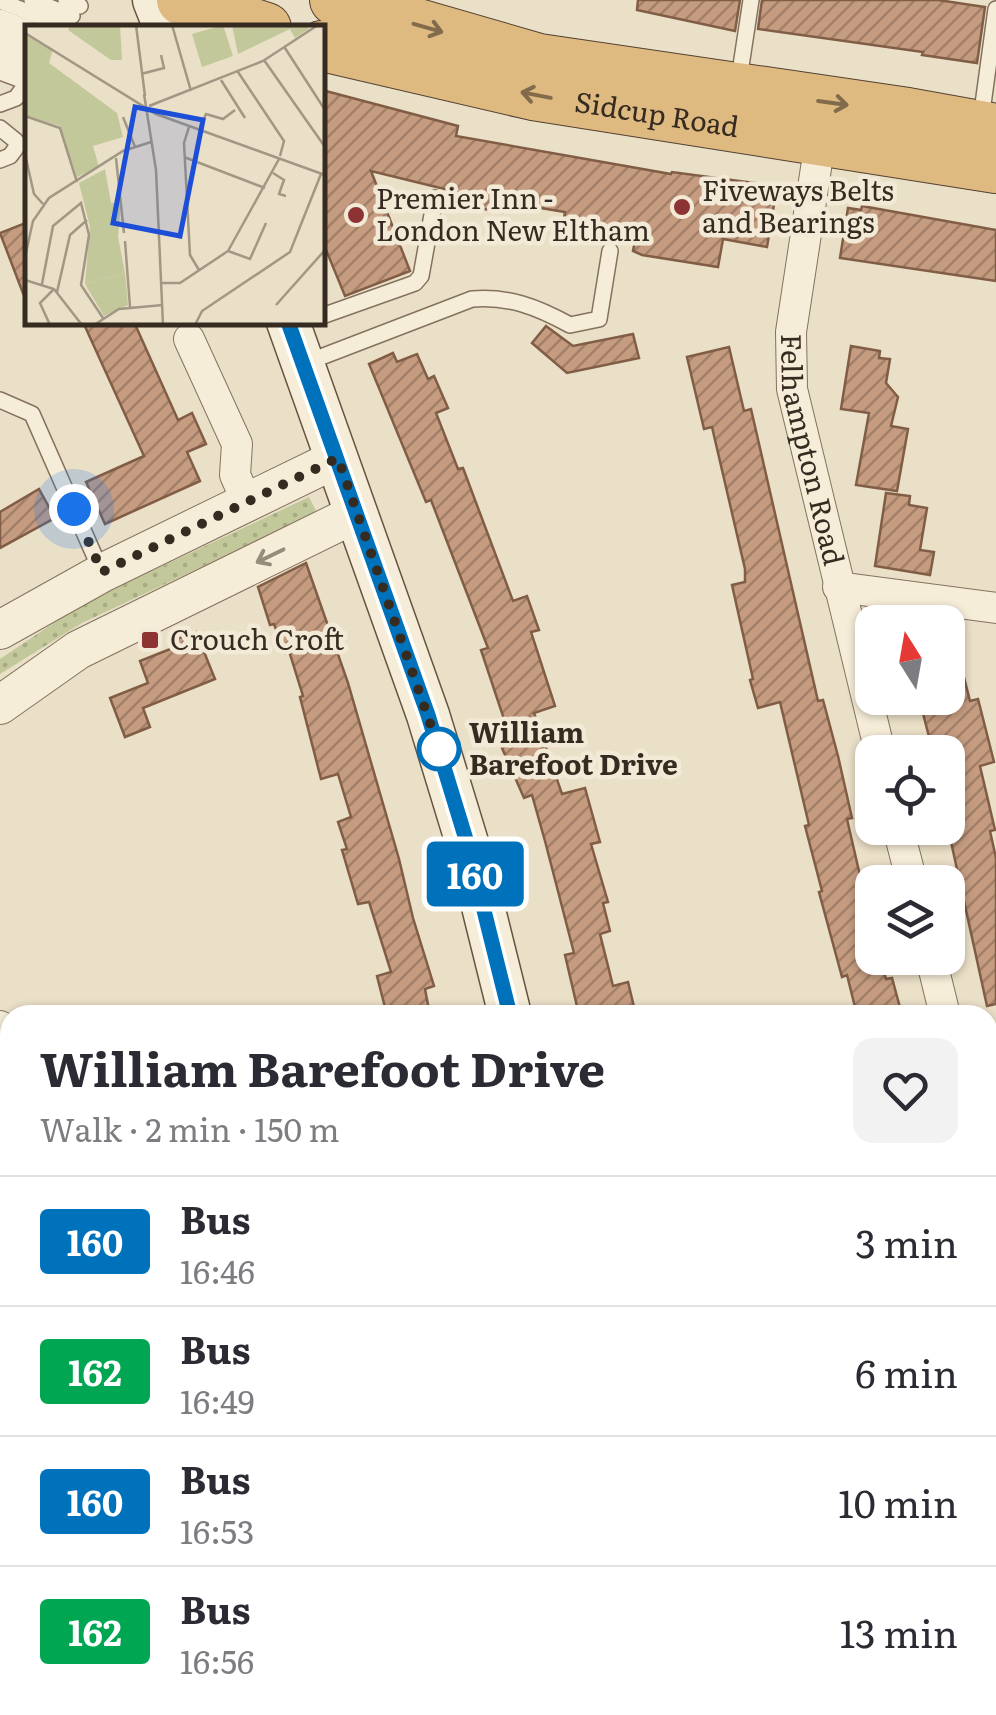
<!DOCTYPE html>
<meta charset="utf-8">
<style>
body{margin:0;font-family:Literata,serif;background:#f2f2f3;color:#2b2b33;height:100vh;display:flex;flex-direction:column;font-size:38px;white-space:nowrap}
*{box-sizing:border-box;margin:0}
p{font-size:32px;color:#7c7c81}
.icon{flex:none;width:55px;height:55px;fill:none;stroke:currentColor;stroke-width:2;stroke-linecap:round;stroke-linejoin:round}
.map{position:relative;flex:1;overflow:hidden}
.panel{position:absolute;left:0px;top:1005px;width:998px;height:710px;display:flex;flex-direction:column;background:#fff;border-radius:30px 30px 0 0;box-shadow:0 2px 8px #0004}
.panel>*{flex:none}
.badge{padding:0 20px;border-radius:8px;font-size:35px;line-height:65px}
.needle{width:65px;rotate:349deg}
.fabs{position:absolute;left:855px;top:605px;display:grid;gap:20px}
.fabs a{display:grid;place-items:center;width:110px;height:110px;border-radius:20px;background:#fff;box-shadow:0 2px 8px #0004;font-size:50px}
.you{position:absolute;width:50px;height:50px;margin:-25px;border:8px solid #fff;border-radius:50%;background:#1a73e8;box-shadow:0 0 0 15px #1a73e833}
.map>.badge{position:absolute;translate:-50% -50%;box-shadow:0 0 0 5px #fff}
.round{display:grid;place-items:center;flex:none;width:105px;height:105px;border-radius:20px;background:#f2f2f3}
.headline{display:flex;align-items:center;justify-content:space-between;height:170px;padding:0 40px}
h1{font-size:48px;font-weight:700;line-height:75px}
ul{padding:0;list-style:none}
li{display:flex;align-items:center;gap:30px;height:130px;padding:0 40px;border-top:2px solid #e1e1e2}
li div{flex:1}
li b{display:block;font-size:38px}
li em{font-style:normal}
li .badge{min-width:110px;font-weight:700;text-align:center}
.map>svg:first-child{display:block}
.grass{fill:url(#grass-dots)}
.park{fill:url(#park-tufts)}
.building{fill:url(#building-hatch);stroke:#815d46;stroke-width:2.5}
.lines{fill:none;stroke-linecap:round;stroke-linejoin:round}
.service-casing{stroke:#84725e;stroke-width:18}
.minor-casing{stroke:#84725e;stroke-width:32}
.tertiary-casing{stroke:#84725e;stroke-width:40}
.secondary-casing{stroke:#665341;stroke-width:45}
.trunk-casing{stroke:#534131;stroke-width:52}
.service{stroke:#f6edd9;stroke-width:15}
.minor{stroke:#f6edd9;stroke-width:30}
.tertiary{stroke:#f6edd9;stroke-width:38}
.secondary{stroke:#f6edd9;stroke-width:42}
.trunk{stroke:#deb980;stroke-width:50}
.oneway{stroke:#826b4b}
.oneway2{stroke:#968c7c}
.line-casing{stroke:#fff;stroke-width:22}
.line{stroke:#0072bc;stroke-width:15}
.walk{stroke:#362b20;stroke-width:10;stroke-dasharray:0 18}
.poi-dot{fill:#8e3334;stroke:#f2ead6;stroke-width:4}
.stop-dot{fill:#fff;stroke:#0072bc;stroke-width:5}
.labels{text-anchor:middle;stroke-width:9;stroke-linejoin:round;paint-order:stroke}
.street-label{font-size:28px;fill:#362b20;stroke:#f2ead6}
.poi-label{font-size:28px;fill:#362b20;stroke:#f2ead6;text-anchor:start}
.stop-label{font-size:28px;font-weight:bold;fill:#362b20;stroke:#f2ead6;text-anchor:start}
.inset-road{fill:none;stroke:#a29784;stroke-width:2.5}
.view{fill:#1d4ed8;fill-opacity:0.15;stroke:#1d4ed8;stroke-width:5}
.inset-edge{fill:none;stroke:#362b20;stroke-width:5}
</style>
<div class="map">
<svg width="996" height="1715" viewBox="0 0 996 1715">
<defs>
<pattern id="grass-dots" width="8" height="8" patternUnits="userSpaceOnUse" patternTransform="scale(2.5)"><rect width="8" height="8" fill="#c3c89b"/><path d="M2 2h.1M6 6h.1" fill="none" stroke="#a8ac85" stroke-width="1.8" stroke-linecap="round"/></pattern>
<pattern id="park-tufts" width="24" height="20" patternUnits="userSpaceOnUse" patternTransform="scale(2.5)"><rect width="24" height="20" fill="#c3c89b"/><path d="M3 7l-1-3M5 7V3M7 7l1-3M15 17l-1-3M17 17v-4M19 17l1-3" fill="none" stroke="#a8ac85"/></pattern>
<pattern id="building-hatch" width="6" height="6" patternUnits="userSpaceOnUse" patternTransform="scale(2.5)"><rect width="6" height="6" fill="#c59c80"/><path d="M-1 1l2-2M0 6l6-6M5 7l2-2" fill="none" stroke="#a17f68"/></pattern>
</defs>
<rect width="100%" height="100%" fill="#eadfc7"/>
<polygon class="grass" points="309,497 317,513 82,623 0,674 0,659 82,604"/>
<polygon class="park" points="10,1414 10,1705 131,1705 133,1715 0,1715 0,1417"/>
<g class="building">
<polygon points="638,0 740,0 735,31 637,10"/>
<polygon points="762,0 938,0 985,7 977,63 922,55 923,52 758,29"/>
<polygon points="322,90 458,126 456,136 671,174 672,172 777,186 767,247 723,239 718,267 642,255 633,251 636,235 563,224 565,212 504,202 503,212 471,207 473,196 371,171 410,271 345,296 322,240"/>
<polygon points="862,206 996,230 996,281 840,258 848,208 861,210"/>
<polygon points="28,222 28,301 26,301 0,233"/>
<polygon points="83,322 134,322 178,420 192,413 206,444 187,452 200,481 105,524 86,482 144,456"/>
<polygon points="546,326 573,346 633,334 639,358 567,373 532,343"/>
<polygon points="851,346 880,351 879,358 890,359 886,383 898,397 891,426 908,429 897,491 856,485 869,413 841,409"/>
<polygon points="729,347 744,411 751,409 818,701 823,700 838,756 852,818 847,819 872,928 872,958 880,958 886,979 892,978 902,1015 857,1015 847,975 842,977 819,892 822,891 805,826 809,825 780,702 758,708 750,680 753,679 732,585 745,582 745,569 712,427 704,429 687,357"/>
<polygon points="393,353 397,362 417,354 428,379 434,376 448,408 436,413 458,469 463,468 513,601 527,596 539,630 531,632 555,706 534,713 562,794 585,788 600,842 591,844 608,902 603,903 610,931 600,934 613,986 628,982 636,1015 579,1015 565,955 574,953 545,841 532,795 524,798 502,748 506,746 498,725 505,722 481,650 488,648 431,500 426,502 369,364"/>
<polygon points="39,489 55,518 0,548 0,512"/>
<polygon points="886,493 910,496 909,505 927,508 920,550 934,552 930,575 875,566"/>
<polygon points="306,563 348,683 399,859 413,918 434,986 425,989 430,1015 387,1015 377,976 391,972 369,902 358,904 342,850 347,849 338,822 351,817 338,774 321,779 300,697 303,696 289,651 285,653 274,624 270,625 258,587"/>
<polygon points="196,632 215,679 143,708 150,727 125,737 110,698 148,683 140,661 178,646 176,639"/>
<polygon points="956,646 970,701 978,699 994,762 980,766 995,830 990,831 996,858 996,1004 987,1006 948,828 948,752 933,752 919,698 948,698 948,647"/>
</g>
<g class="lines">
<defs>
<g id="service">
<polyline points="32,0 72,16"/>
<polyline points="66,0 80,6"/>
<polyline points="0,1 65,27"/>
<polyline points="0,17 28,28"/>
<polyline points="0,32 28,43"/>
<polyline points="0,46 28,57"/>
<polyline points="0,61 28,71"/>
<polyline points="0,72 27,82"/>
<polyline points="739,79 751,0"/>
<polyline points="0,104 16,98 28,81"/>
<polyline points="981,119 996,9"/>
<polyline points="0,128 16,141 16,148 10,156 0,160"/>
<polyline points="322,316 415,283 421,276 435,198"/>
<path d="M 308,362 L 472,299 C 509,296 537,307 570,325 L 599,319 L 610,251"/>
<polyline points="0,400 32,414 102,573"/>
</g>
<g id="minor">
<path id="s1" d="M 820,142 L 791,332 L 792,389 L 880,752"/>
<polyline points="189,339 237,444 235,475 247,502"/>
<polyline points="838,587 996,608"/>
<polyline points="898,828 912,882"/>
<polyline points="931,958 945,1015"/>
<polyline points="0,1026 10,1063"/>
<polyline points="988,1182 996,1216"/>
<polyline points="160,1705 162,1715"/>
</g>
<g id="tertiary">
<polyline points="0,630 102,573 338,458"/>
<polyline points="0,705 78,650 357,513"/>
</g>
<g id="secondary">
<polyline points="154,0 165,28"/>
<polyline points="288,322 428,715 468,846 510,1015"/>
<polyline points="649,1705 651,1715"/>
</g>
<g id="trunk">
<polyline points="182,0 266,28"/>
<polyline points="335,0 539,59 908,113 996,129"/>
<path id="s2" d="M 322,46 L 533,95 L 996,168"/>
</g>
</defs>
<use href="#service" class="service-casing"/>
<use href="#minor" class="minor-casing"/>
<use href="#tertiary" class="tertiary-casing"/>
<use href="#secondary" class="secondary-casing"/>
<use href="#trunk" class="trunk-casing"/>
<use href="#service" class="service"/>
<use href="#minor" class="minor"/>
<use href="#tertiary" class="tertiary"/>
<use href="#secondary" class="secondary"/>
<use href="#trunk" class="trunk"/>
</g>
<defs><path id="oneway-shaft" d="M-6 0H5M1.5-3L5.5 0L1.5 3" fill="none" stroke-width="1.6" stroke-linecap="round" stroke-linejoin="round" transform="scale(2.5)"/></defs>
<g class="oneway">
<use href="#oneway-shaft" transform="translate(428 28) rotate(16)"/>
<use href="#oneway-shaft" transform="translate(536 95) rotate(-169)"/>
<use href="#oneway-shaft" transform="translate(833 103) rotate(8)"/>
</g>
<use class="oneway2" href="#oneway-shaft" transform="translate(270 556) rotate(154)"/>
<g class="lines">
<defs>
<polyline id="line" points="288,322 428,715 468,846 510,1015"/>
</defs>
<use href="#line" class="line-casing"/>
<use href="#line" class="line"/>
<polyline class="walk" points="74,509 102,572 338,458 439,749"/>
</g>
<g class="poi-dot">
<circle cx="682" cy="207" r="10"/>
<circle cx="356" cy="215" r="10"/>
<rect x="140" y="630" width="20" height="20" rx="5"/>
</g>
<circle class="stop-dot" cx="439" cy="749" r="20"/>
<g class="labels">
<g class="street-label">
<text dy="10" stroke="none"><textPath href="#s2" startOffset="342">Sidcup Road</textPath></text>
<text dy="10" stroke="none"><textPath href="#s1" startOffset="312">Felhampton Road</textPath></text>
</g>
<g class="poi-label">
<text x="702" y="201">Fiveways Belts<tspan x="702" dy="32">and Bearings</tspan></text>
<text x="376" y="209">Premier Inn -<tspan x="376" dy="32">London New Eltham</tspan></text>
<text x="170" y="650">Crouch Croft</text>
</g>
<g class="stop-label">
<text x="469" y="743">William<tspan x="469" dy="32">Barefoot Drive</tspan></text>
</g>
</g>
<g transform="translate(25 25)">
<rect width="300" height="300" fill="#eadfc7"/>
<path d="M 46,0 L 95,0 L 97,35 L 86,35 L 43,5 ZM 207,0 L 281,0 L 284,4 L 270,13 L 265,4 L 213,29 ZM 0,10 L 28,24 L 24,38 L 92,88 L 98,112 L 68,121 L 74,142 L 52,152 L 35,101 L 0,90 ZM 80,144 L 86,178 L 96,177 L 93,212 L 100,248 L 60,259 L 65,202 L 54,158 Z" fill="#c3c89b"/>
<path d="M 198,0 L 208,31 L 177,42 L 167,9 ZM 100,248 L 103,280 L 79,291 L 60,259 Z" fill="#c3c89b"/>
<path d="M 0,28 L 21,34 L 7,88 L 0,86 Z" fill="#c3c89b"/>
<path class="inset-road" d="M 111,0 L 120,71M 147,0 L 166,66M 0,8 L 131,89 L 300,150M 260,23 L 300,85M 239,35 L 300,122M 213,47 L 259,116 L 255,131M 116,49 L 139,43 L 136,30M 196,55 L 220,93M 119,69 L 131,145 L 138,300M 124,81 L 238,36 L 293,0M 0,91 L 35,103 L 52,157M 98,92 L 110,122M 164,102 L 159,118 L 165,230 L 174,245M 175,103 L 181,89 L 198,94 L 210,85M 0,129 L 9,169 L 18,179M 159,132 L 240,163M 91,133 L 99,208M 248,148 L 259,155 L 254,169 L 261,171M 100,216 L 105,282M 203,226 L 225,234 L 241,198M 0,232 L 8,196 L 24,173 L 98,126 L 126,117M 0,255 L 29,264 L 57,300M 137,258 L 155,258 L 203,226 L 254,134M 17,259 L 28,201 L 56,178 L 64,210 L 56,260 L 78,293M 32,267 L 45,210 L 62,195M 251,280 L 300,225M 25,300 L 15,278 L 29,264M 69,300 L 94,284 L 138,280M 170,300 L 177,286 L 265,227 L 296,149"/>
<path class="view" d="M 110,82 L 178,95 L 155,211 L 88,198 Z"/>
<rect width="300" height="300" class="inset-edge"/>
</g>
</svg>
<div class="fabs">
<a><svg class="needle" viewBox="-14 -14 28 28"><path d="M0-13l5 13h-10z" fill="#e53935"/><path d="M0 13l5-13h-10z" fill="#7c7c81"/></svg></a>
<a><svg class="icon" aria-label="locate" viewBox="0 0 24 24"><circle cx="12" cy="12" r="6"/><path d="M12 2v4M12 18v4M2 12h4M18 12h4"/></svg></a>
<a><svg class="icon" aria-label="layers" viewBox="0 0 24 24"><path d="M12 4l9 5-9 5-9-5zM3 14l9 5 9-5"/></svg></a>
</div>
<div class="you" style="left:74px;top:509px"></div>
<b class="badge" style="left:475px;top:874px;background:#0072bc;color:#fff">160</b>
<section class="panel">
<div class="headline"><div><h1>William Barefoot Drive</h1><p>Walk · 2 min · 150 m</p></div><a class="round"><svg class="icon" aria-label="heart" viewBox="0 0 24 24"><path d="M12 20l-8-8c-3-5 5-10 8-4 3-6 11-1 8 4z"/></svg></a></div>
<ul>
<li><span class="badge" style="background:#0072bc;color:#fff">160</span><div><b>Bus</b><p>16:46</p></div><em>3 min</em></li>
<li><span class="badge" style="background:#00a651;color:#fff">162</span><div><b>Bus</b><p>16:49</p></div><em>6 min</em></li>
<li><span class="badge" style="background:#0072bc;color:#fff">160</span><div><b>Bus</b><p>16:53</p></div><em>10 min</em></li>
<li><span class="badge" style="background:#00a651;color:#fff">162</span><div><b>Bus</b><p>16:56</p></div><em>13 min</em></li>
</ul>
</section>
</div>
